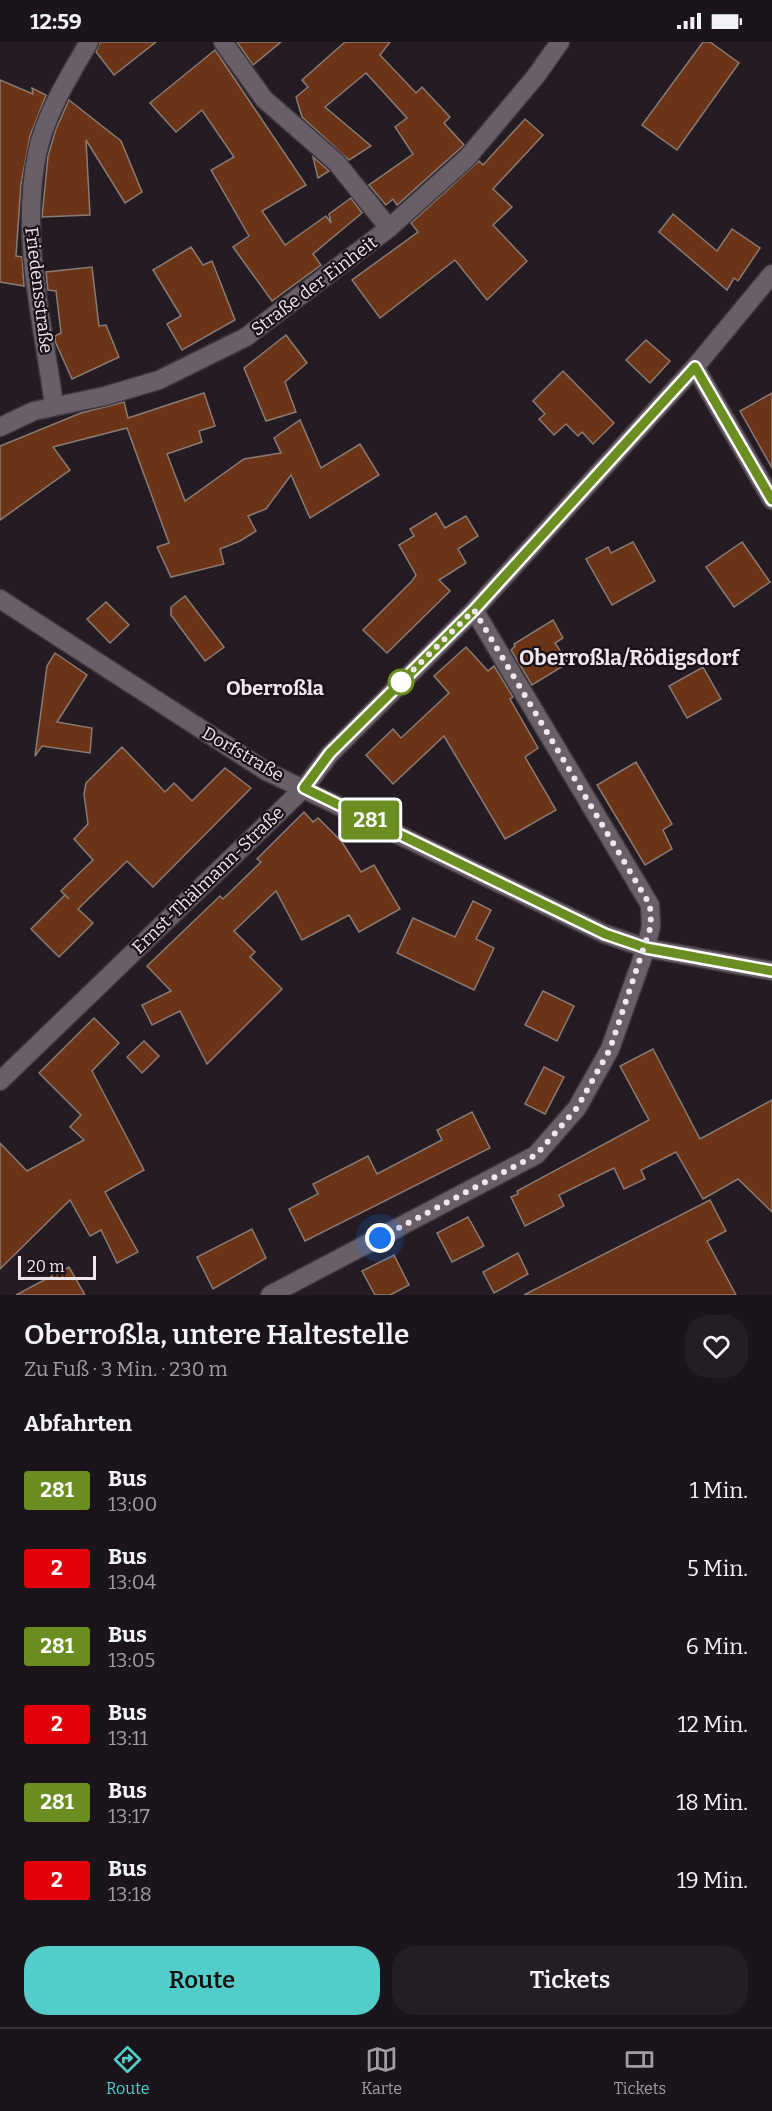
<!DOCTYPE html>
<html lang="de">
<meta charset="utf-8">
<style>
body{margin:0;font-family:Bitter,serif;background:#241d23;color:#f1f3f6;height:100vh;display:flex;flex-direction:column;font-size:22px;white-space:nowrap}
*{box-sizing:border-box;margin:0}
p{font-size:20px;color:#a09ea2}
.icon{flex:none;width:33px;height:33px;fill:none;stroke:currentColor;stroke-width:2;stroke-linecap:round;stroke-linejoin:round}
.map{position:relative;height:1253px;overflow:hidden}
.details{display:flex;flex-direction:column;background:#1b141a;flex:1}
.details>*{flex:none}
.badge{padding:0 12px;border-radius:4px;font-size:21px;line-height:39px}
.scale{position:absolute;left:18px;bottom:15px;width:78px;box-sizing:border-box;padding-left:6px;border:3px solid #eee8ee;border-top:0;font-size:16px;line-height:21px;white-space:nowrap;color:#eee8ee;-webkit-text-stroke:4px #1a111a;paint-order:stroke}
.you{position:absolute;width:30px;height:30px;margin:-15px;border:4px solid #fff;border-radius:50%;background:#1a73e8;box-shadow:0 0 0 9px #1a73e833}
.map>.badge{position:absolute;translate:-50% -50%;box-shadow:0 0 0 3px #fff}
h2{padding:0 24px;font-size:22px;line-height:54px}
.round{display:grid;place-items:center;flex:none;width:63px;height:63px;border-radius:24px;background:#241d23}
.headline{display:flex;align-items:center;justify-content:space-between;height:102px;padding:0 24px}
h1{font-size:28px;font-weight:600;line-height:45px}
.cta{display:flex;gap:12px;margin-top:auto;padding:12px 24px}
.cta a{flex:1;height:69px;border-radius:24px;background:#53cdc9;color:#111;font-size:24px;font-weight:600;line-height:69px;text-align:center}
.cta a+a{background:#241d23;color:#f1f3f6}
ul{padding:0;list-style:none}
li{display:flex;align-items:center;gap:18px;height:78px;padding:0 24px}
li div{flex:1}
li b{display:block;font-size:22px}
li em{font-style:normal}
li .badge{min-width:66px;font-weight:700;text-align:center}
.status{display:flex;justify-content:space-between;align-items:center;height:42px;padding:0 30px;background:#1b141a;direction:ltr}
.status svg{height:16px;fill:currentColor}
.menu{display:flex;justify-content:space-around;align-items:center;height:84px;border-top:2px solid #393339;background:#1b141a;font-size:16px;color:#a09ea2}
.menu a{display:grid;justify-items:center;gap:3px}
.menu .active{color:#53cdc9}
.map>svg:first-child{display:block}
.building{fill:#6b3416;stroke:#8a7b74;stroke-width:1.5}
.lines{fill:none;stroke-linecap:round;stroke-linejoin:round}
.minor-casing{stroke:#3e383e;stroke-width:21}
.minor{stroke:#6a5e69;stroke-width:18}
.line-casing{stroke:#fff;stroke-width:14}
.line{stroke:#6b8e23;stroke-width:9}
.walk{stroke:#eee8ee;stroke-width:6;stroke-dasharray:0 10.8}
.stop-dot{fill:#fff;stroke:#6b8e23;stroke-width:3}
.labels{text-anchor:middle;stroke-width:4.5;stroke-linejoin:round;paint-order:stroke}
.street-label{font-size:18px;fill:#eee8ee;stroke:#1a111a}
.neighbourhood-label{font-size:20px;font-weight:bold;fill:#eee8ee;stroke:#1a111a}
.quarter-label{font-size:21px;font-weight:bold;fill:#eee8ee;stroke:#1a111a}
</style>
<div class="status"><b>12:59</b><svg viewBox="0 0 49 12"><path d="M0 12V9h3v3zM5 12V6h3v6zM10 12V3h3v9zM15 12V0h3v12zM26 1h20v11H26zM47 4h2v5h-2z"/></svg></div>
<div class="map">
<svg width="772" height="1253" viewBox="0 0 772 1253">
<rect width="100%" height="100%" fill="#241b23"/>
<g class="building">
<polygon points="100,0 156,0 114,33 96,10"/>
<polygon points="237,0 281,0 253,23"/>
<polygon points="345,0 390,0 380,13 416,51 422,45 450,75 444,81 464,103 397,163 393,157 386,163 369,143 413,112 395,85 407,76 366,31 325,65 371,104 349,118 302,75 296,55 308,45 302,38"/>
<polygon points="703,0 710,0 739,21 677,108 642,83"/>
<polygon points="215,8 306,143 262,169 285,203 326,174 331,181 329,172 351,156 362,171 313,212 321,223 272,259 233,205 249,194 211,128 234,115 202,68 176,90 150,61"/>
<polygon points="0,38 33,52 32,46 46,53 30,94 21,142 16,214 22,215 24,244 0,240"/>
<polygon points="69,58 121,99 142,150 125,161 86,98 90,173 42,175 48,114 56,87"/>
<polygon points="525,77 543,93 493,147 512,165 493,183 527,219 487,258 455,218 380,276 352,238 418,190 411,181 479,119 483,123"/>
<polygon points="313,115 328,128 329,129 318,136"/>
<polygon points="673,172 717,209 732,187 760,206 738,239 734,236 727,248 659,190"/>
<polygon points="191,205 203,223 212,219 235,278 182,308 167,282 181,274 153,228"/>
<polygon points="92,225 99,284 106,283 119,315 72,337 55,299 55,294 61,291 56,249 48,248 46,230"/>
<polygon points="286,293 307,321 285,340 296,370 266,379 244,326"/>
<polygon points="646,298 670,319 650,341 626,318"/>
<polygon points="563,329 614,381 593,402 582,390 578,394 566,382 554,393 539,377 545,372 533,359"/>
<polygon points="204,351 215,384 199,389 202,400 167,412 185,459 244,417 281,411 274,396 300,378 321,426 360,402 379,433 310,476 291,433 266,467 248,474 256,489 240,499 220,507 224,522 171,535 157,505 169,501 127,386 53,405 70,428 0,478 0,404 81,371 124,360 128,376"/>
<polygon points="772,351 772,426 740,369"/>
<polygon points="436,471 445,486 466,474 478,494 458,507 466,521 439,538 450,549 387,611 363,588 412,539 416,533 399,503 414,494 410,487"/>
<polygon points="633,500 655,539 612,563 586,517 608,505 611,511"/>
<polygon points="742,500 770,540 734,565 706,525"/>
<polygon points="185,554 224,605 205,619 171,573 171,565"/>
<polygon points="106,560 129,583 110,601 87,577"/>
<polygon points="553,578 563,596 555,601 568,621 532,643 511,608 515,604 514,602"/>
<polygon points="466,605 488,629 494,624 513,655 510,657 538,706 525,715 556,768 505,797 444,694 393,742 366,713 393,687 401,696 449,651 434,634"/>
<polygon points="55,611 87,633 57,680 92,686 90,711 42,704 35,714 47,624"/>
<polygon points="703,625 721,657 687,676 669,644"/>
<polygon points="122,705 165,750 174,741 192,759 225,726 251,746 153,845 127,819 78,867 93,881 59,915 31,887 65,853 69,857 61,849 93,818 74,797 88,782 84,752 86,741"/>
<polygon points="636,720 672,782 663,788 672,807 645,823 597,743"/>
<polygon points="304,770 313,780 318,776 342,800 361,830 374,823 400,867 359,890 349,873 302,898 276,849 234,889 255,910 250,915 282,947 207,1022 180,969 152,983 142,963 171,949 147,924 220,854 223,857 261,820 257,817"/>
<polygon points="473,859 491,868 476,897 494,906 474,948 397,911 413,876 455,895"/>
<polygon points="543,949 574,964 557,999 525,983"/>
<polygon points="94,976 119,1001 92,1029 144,1128 105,1150 138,1210 117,1221 101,1188 90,1194 70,1158 0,1227 0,1101 27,1129 84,1098 70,1085 81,1073 39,1031"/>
<polygon points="144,999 159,1014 142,1031 127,1015"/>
<polygon points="653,1007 700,1097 772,1058 772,1170 738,1137 703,1157 676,1110 641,1128 645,1137 624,1147 614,1126 559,1153 564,1164 525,1184 511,1155 518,1152 517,1149 649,1078 620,1024"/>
<polygon points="544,1025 564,1035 545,1072 525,1062"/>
<polygon points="472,1070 490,1106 305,1199 289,1167 318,1152 313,1142 368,1114 377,1132 442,1098 437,1088"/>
<polygon points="710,1158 726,1189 707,1199 736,1253 524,1253"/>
<polygon points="468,1175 484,1204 452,1220 437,1191"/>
<polygon points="252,1187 266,1216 213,1247 197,1215"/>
<polygon points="518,1211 528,1232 494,1251 483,1230"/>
<polygon points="394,1213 409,1243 390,1253 375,1253 362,1229"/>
<polygon points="69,1225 85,1253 16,1253"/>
</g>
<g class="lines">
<defs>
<g id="minor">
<polyline points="223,0 264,57 336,120 389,186"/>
<polyline points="695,325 772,458"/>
<path d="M 54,363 C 43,280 20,196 37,112 C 45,72 69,35 89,0"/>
<polyline points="0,385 34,369 105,354 159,338 246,295 389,186 467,116 536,34 560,0"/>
<polyline points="0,557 266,729 605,892 646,906 772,929"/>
<polyline points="0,1039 304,746 330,712 474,568 695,325 772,232"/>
<polyline points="270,1253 536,1113 577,1066 610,1007 646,906 651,884 650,863 474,568"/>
</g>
</defs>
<use href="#minor" class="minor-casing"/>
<use href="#minor" class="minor"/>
</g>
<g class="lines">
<defs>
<polyline id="line" points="772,458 695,325 474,568 330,711 304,746 605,892 646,906 772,929"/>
</defs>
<use href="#line" class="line-casing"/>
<use href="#line" class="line"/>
<polyline class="walk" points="380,1196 536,1113 577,1066 610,1007 651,884 650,863 474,568 399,642 401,640"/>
</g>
<circle class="stop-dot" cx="401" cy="640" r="12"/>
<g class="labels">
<g class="street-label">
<text transform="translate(314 244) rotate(-37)" y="6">Straße der Einheit</text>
<text transform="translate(39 248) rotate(83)" y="6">Friedensstraße</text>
<text transform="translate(243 712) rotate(30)" y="6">Dorfstraße</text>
<text transform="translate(208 838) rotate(-44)" y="6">Ernst-Thälmann-Straße</text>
</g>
<g class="neighbourhood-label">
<text x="275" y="653">Oberroßla</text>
</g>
<g class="quarter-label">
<text x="629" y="623">Oberroßla/Rödigsdorf</text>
</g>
</g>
</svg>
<div class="scale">20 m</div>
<div class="you" style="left:380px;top:1196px"></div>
<b class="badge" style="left:370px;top:778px;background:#6b8e23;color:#fff">281</b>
</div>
<section class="details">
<div class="headline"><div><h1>Oberroßla, untere Haltestelle</h1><p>Zu Fuß · 3 Min. · 230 m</p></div><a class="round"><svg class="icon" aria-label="heart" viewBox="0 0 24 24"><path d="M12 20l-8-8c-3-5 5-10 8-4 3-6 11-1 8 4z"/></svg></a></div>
<h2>Abfahrten</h2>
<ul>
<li><span class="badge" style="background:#6b8e23;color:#fff">281</span><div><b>Bus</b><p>13:00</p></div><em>1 Min.</em></li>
<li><span class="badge" style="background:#e3000b;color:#fff">2</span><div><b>Bus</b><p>13:04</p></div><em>5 Min.</em></li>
<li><span class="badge" style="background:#6b8e23;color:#fff">281</span><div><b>Bus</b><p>13:05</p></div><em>6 Min.</em></li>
<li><span class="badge" style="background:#e3000b;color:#fff">2</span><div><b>Bus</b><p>13:11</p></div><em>12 Min.</em></li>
<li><span class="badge" style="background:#6b8e23;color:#fff">281</span><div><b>Bus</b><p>13:17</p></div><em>18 Min.</em></li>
<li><span class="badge" style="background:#e3000b;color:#fff">2</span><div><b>Bus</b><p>13:18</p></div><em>19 Min.</em></li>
</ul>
<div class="cta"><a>Route</a><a>Tickets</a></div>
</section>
<nav class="menu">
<a class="active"><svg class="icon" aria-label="directions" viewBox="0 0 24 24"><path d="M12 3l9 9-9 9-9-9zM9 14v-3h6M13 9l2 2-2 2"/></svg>Route</a>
<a><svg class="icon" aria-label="map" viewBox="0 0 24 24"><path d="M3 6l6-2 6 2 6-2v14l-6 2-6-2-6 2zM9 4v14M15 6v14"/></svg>Karte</a>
<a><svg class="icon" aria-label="tickets" viewBox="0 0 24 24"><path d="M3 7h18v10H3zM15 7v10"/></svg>Tickets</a>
</nav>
